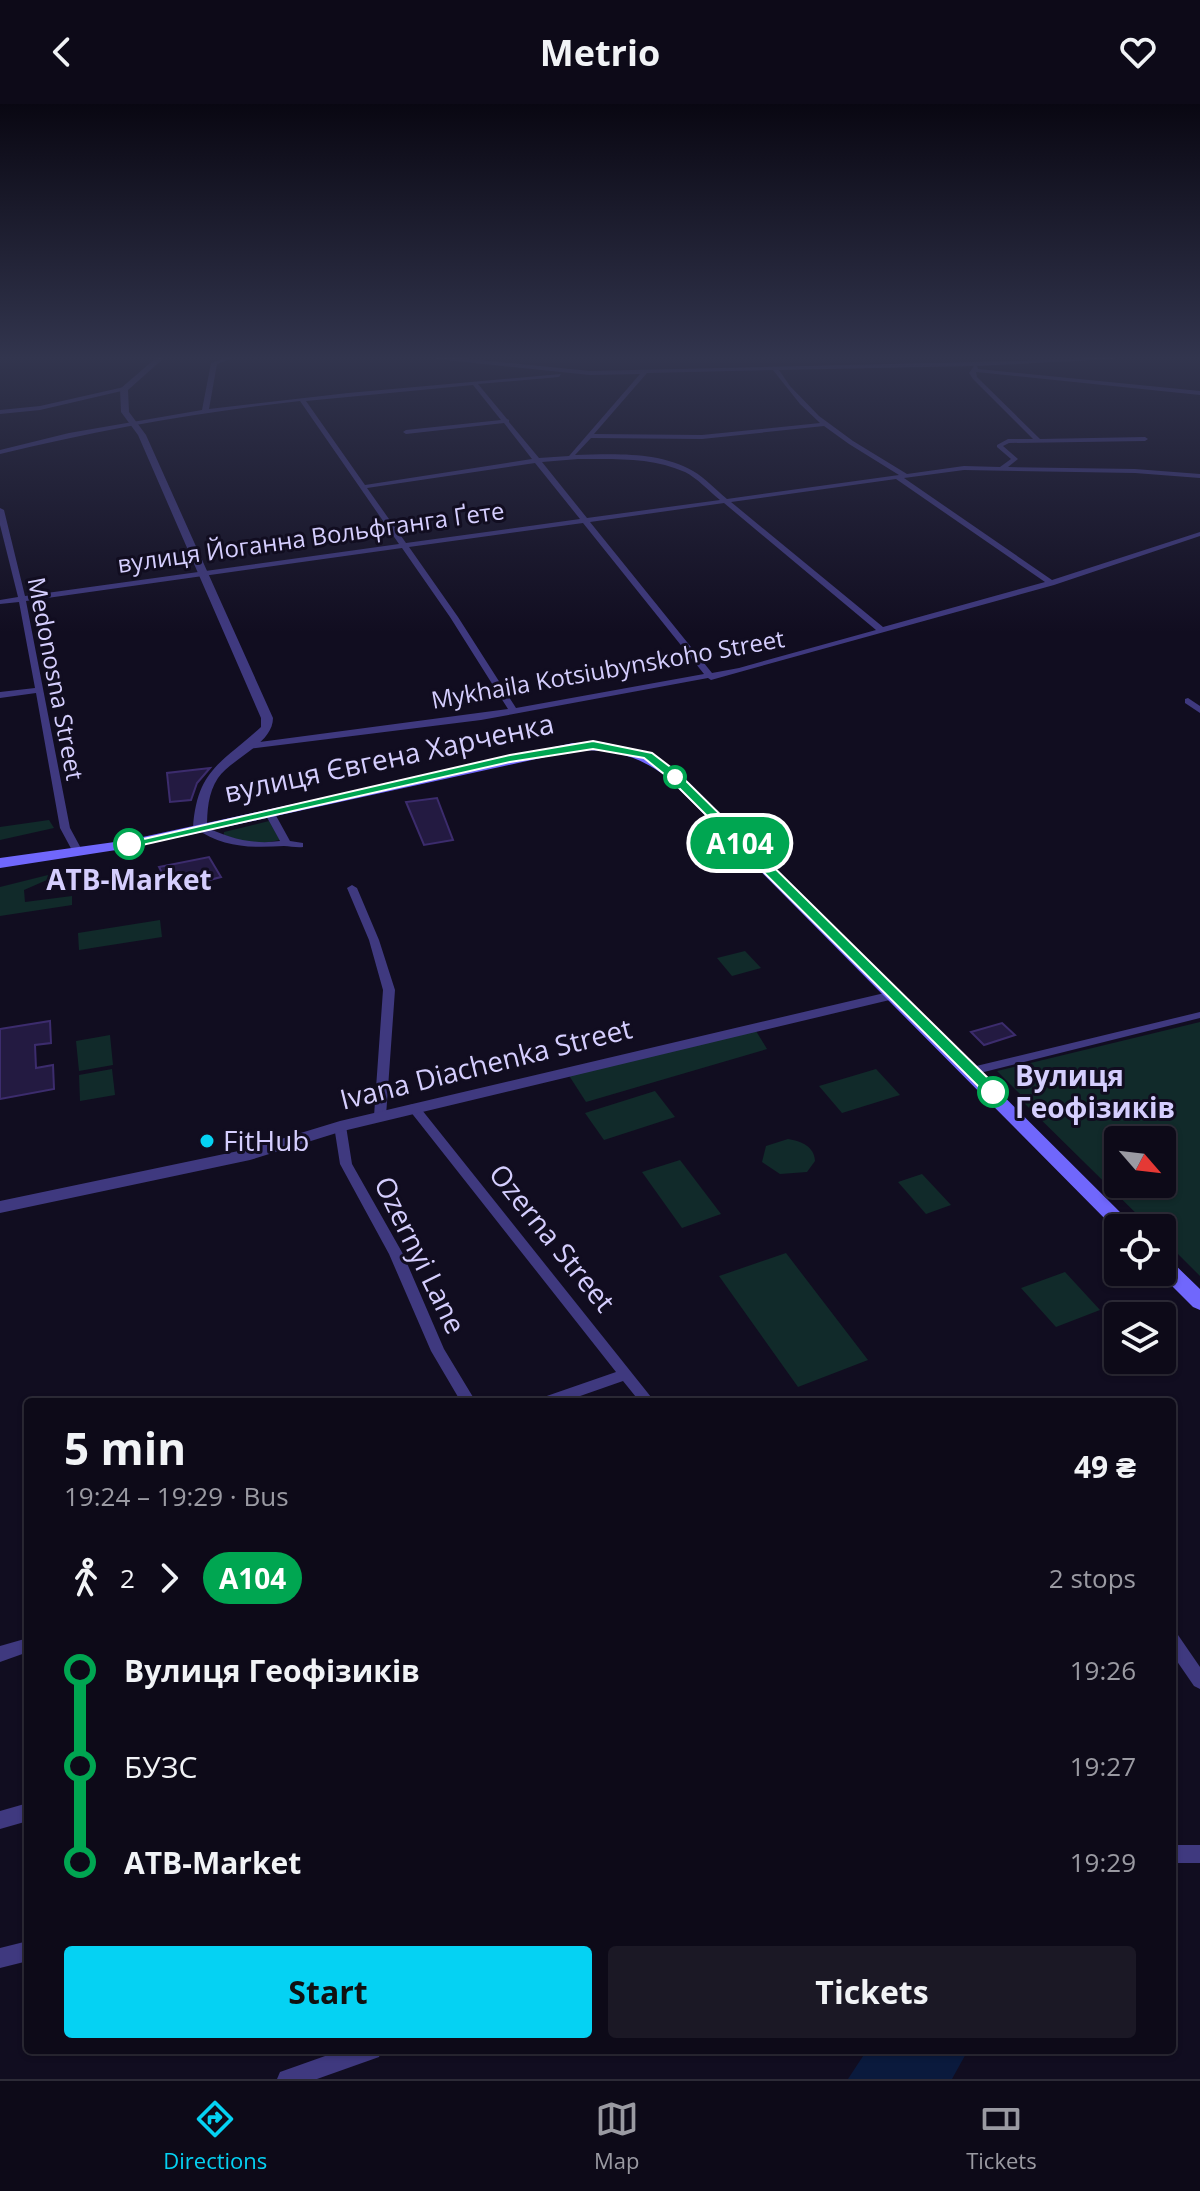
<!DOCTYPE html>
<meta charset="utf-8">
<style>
body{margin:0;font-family:"Open Sans",sans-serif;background:#1b1825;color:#f1f3f6;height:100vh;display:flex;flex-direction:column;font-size:30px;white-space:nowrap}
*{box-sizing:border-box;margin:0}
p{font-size:26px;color:#9a9aa2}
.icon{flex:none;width:44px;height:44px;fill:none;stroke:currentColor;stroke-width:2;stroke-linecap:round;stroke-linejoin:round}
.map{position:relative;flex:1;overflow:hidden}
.drawer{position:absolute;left:24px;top:1294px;width:1152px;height:656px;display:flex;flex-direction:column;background:#0d0a18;border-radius:8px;box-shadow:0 2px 6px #0004,0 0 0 2px #2d2b37}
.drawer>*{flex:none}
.badge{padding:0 16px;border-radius:26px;font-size:28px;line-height:52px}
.needle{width:52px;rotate:118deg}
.fabs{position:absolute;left:1104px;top:1022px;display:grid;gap:16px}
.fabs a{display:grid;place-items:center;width:72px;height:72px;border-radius:8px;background:#0d0a18;box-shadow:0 2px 6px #0004,0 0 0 2px #2d2b37;font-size:40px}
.map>.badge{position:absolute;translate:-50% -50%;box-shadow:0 0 0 4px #fff}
.legs{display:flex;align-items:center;gap:12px;height:88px;padding:0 40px;font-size:26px}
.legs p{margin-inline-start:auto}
.summary{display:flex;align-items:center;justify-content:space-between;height:136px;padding:0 40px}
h1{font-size:44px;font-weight:700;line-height:60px}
.primary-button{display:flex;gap:16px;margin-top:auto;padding:16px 40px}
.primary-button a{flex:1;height:92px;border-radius:8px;background:#05d2f3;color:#111;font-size:32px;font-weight:700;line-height:92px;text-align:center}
.primary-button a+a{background:#1b1825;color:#f1f3f6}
ul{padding:0 40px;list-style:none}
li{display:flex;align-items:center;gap:28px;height:96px;font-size:30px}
li i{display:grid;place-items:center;width:12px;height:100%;margin:0 10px;background:currentColor}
li i::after{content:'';width:20px;height:20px;margin:-10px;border:6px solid;border-radius:50%;background:#0d0a18}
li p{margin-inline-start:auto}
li:first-child i{background:linear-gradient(#0000 50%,currentColor 0)}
li:last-child i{background:linear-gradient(currentColor 50%,#0000 0)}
header{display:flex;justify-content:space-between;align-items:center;height:104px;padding:0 40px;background:#0d0a18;font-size:36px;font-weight:700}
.menu{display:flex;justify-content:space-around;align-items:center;height:112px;border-top:2px solid #2d2b37;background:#0d0a18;font-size:22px;color:#9a9aa2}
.menu a{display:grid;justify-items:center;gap:4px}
.menu .active{color:#05d2f3}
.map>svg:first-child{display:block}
.green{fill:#112a2a;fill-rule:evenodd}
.water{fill:#0a1a3d}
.building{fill:#231a41;stroke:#3c2c6d;stroke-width:2}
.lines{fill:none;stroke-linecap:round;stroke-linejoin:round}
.minor{fill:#3f397f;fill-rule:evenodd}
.tertiary{fill:#3f397f;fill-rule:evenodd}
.secondary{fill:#7067fc;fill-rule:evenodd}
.line-1{fill:#00a651;stroke:#fff;stroke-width:2}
.stop-1-dot{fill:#fff;stroke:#00a651;stroke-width:4}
.poi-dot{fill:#05d2f3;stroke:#110d20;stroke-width:3}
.labels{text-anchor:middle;stroke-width:6;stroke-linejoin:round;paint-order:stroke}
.far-street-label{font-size:24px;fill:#d5cefe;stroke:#110d20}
.street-label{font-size:28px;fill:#d5cefe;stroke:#110d20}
.stop-label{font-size:28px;font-weight:bold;fill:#d5cefe;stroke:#110d20}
.poi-label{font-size:28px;fill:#d5cefe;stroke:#110d20;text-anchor:start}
</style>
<header><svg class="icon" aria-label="back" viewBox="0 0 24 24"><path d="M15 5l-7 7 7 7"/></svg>Metrio<svg class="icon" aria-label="heart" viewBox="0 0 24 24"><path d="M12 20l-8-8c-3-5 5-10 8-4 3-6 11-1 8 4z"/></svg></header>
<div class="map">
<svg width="1200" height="1975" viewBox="0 0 1200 1975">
<rect width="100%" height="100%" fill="#110d20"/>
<g class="green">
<polygon points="49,716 54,724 0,736 0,723"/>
<polygon points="269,717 280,736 253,741 224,731 224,728"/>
<polygon points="52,770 56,772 24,786 25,798 72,792 72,801 0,812 0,783"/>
<polygon points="160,816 162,833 79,846 78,829"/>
<polygon points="745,847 761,864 732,872 717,854"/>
<path d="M 1200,918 L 1200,1172 L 1162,1134 L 1162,1124 L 1151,1124 L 1020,995 L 1021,991 L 997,967 ZM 1118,1036 L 1162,1036 L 1162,1080 L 1118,1080 Z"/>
<polygon points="756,927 767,945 586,998 568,970"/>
<polygon points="110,931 113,961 79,967 76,937"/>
<polygon points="112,965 115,991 80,997 79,971"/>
<polygon points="876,965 900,991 842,1009 819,982"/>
<polygon points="655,987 675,1013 604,1036 585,1009"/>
<path d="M 788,1035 C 801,1037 814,1042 815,1057 L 807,1068 L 780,1070 L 762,1058 L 766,1042 Z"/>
<polygon points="680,1056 721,1110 682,1124 642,1068"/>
<polygon points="922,1070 951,1101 926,1110 898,1078"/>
<polygon points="786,1149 868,1256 798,1283 719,1172"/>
<polygon points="1065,1168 1100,1206 1056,1223 1021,1184"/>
</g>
<polygon class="water" points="867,1946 968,1946 952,1975 848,1975"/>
<g class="building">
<polygon points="210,664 197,679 191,696 170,698 167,669"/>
<polygon points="437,694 453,736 424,741 406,698"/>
<polygon points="209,753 221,773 171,786 159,763"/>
<polygon points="50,917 51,939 35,941 36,964 53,961 54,985 0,995 0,925"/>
<polygon points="1002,919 1015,931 984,941 971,928"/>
</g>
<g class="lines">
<g class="minor">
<path d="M 228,253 L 236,253 L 217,260 L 209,305 L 348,289 L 561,270 L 559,273 L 478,280 L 507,315 L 509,316 L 509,318 L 539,354 L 569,352 L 640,270 L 590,271 L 436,255 L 433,253 L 451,253 L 590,267 L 1015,257 L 1118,253 L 1115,255 L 977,262 L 978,265 L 1200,287 L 1200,291 L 976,268 L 977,273 L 1040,335 L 1145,333 L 1148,335 L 1145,337 L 1009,339 L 1003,342 L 1018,355 L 1008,363 L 1135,365 L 1200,370 L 1200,374 L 1135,369 L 964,366 L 904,374 L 1052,476 L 1200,428 L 1200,432 L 1054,481 L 711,576 L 708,574 L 481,616 L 247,645 L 244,644 L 244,640 L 508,605 L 450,513 L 402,444 L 26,497 L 70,724 L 83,748 L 82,750 L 74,750 L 60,724 L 36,589 L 0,594 L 0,588 L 35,584 L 19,498 L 0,500 L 0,496 L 18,493 L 0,421 L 0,404 L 4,406 L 25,492 L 399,440 L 300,297 C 199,308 99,326 0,350 L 0,346 L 69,329 L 202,306 L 211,259 ZM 974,262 L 969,269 L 973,275 L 1033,335 L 1008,335 L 997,341 L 997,343 L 1011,355 L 1000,363 L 964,362 L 907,370 L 853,337 L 819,312 L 790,282 L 779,266 ZM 773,266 L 800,300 L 820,319 L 702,331 L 594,330 L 647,269 ZM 473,281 L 501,316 L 406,326 L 403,328 L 406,330 L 504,319 L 532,355 L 365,381 L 306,297 ZM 824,322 L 849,340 L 899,371 L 727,395 C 716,386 705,374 693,367 C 659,347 612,350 575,351 L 591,334 L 702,335 ZM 578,355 C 614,355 652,353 685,368 C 697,374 709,387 720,396 L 587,414 L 542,358 ZM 535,359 L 580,415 L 406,439 L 367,384 ZM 896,375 L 1045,478 L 883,523 L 731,398 ZM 724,399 L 876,526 L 739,564 L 712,569 L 590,418 ZM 583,419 L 704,570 L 516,604 L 458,513 L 409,443 Z"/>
<polygon points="124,283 126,286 40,306 0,310 0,306 40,302"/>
<polygon points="1188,594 1200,602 1200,609 1185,599 1185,595"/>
<path d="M 269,705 L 274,708 L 290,737 L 303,739 L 303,743 C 297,744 290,742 284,742 C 252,744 223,744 195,724 L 197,722 L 203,722 C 229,734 252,741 280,737 L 264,708 Z"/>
<polygon points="352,781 357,784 379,836 395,886 386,1012 380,1016 374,1012 383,886 369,836 347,784"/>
<polygon points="1200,908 1200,914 972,971 966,967 972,963"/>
<polygon points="414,1000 418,1001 655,1298 640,1298 623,1277 563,1298 539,1298 541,1294 616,1268 410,1007 408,1004 410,1001"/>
<polygon points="340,1018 346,1022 352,1060 403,1150 444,1245 476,1298 461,1298 431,1247 389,1150 340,1060 334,1022"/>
<polygon points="1172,1529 1178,1531 1200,1563 1200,1585 1194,1582 1172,1550"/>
<polygon points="28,1534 28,1548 0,1558 0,1542"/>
<polygon points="28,1699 28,1717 0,1725 0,1707"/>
<rect x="1172" y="1741" width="28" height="18"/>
<polygon points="28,1837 28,1857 0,1864 0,1844"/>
<polygon points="342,1946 382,1946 379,1953 317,1975 277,1975 280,1968"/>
</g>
<g class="tertiary">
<path d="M 157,253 L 165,253 L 128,286 L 129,308 L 146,331 L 273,614 C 273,640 232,654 218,674 C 208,689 207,707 207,724 L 200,728 L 193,724 C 197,665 222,659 261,623 L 261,614 L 138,331 L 121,308 L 120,285 Z"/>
<polygon points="893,887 900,891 898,894 343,1027 250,1056 0,1109 0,1097 248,1045 340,1017"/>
</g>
<g class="secondary">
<path d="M 601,638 L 643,647 L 678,668 L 1136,1124 L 1118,1124 L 1118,1128 L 668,674 C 638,651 610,644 573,647 L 129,744 L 0,764 L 0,754 L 129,736 L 573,639 Z"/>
<polygon points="1162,1153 1169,1155 1200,1185 1200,1206 1193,1203 1158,1168 1162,1168"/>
</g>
</g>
<linearGradient id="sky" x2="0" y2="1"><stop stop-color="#090712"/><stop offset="0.48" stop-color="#32354e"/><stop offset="1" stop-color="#32354e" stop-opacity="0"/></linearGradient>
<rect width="1200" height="529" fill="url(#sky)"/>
<polygon class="line-1" points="593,637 652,649 677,668 998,984 998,991 987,991 669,674 644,654 593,645 510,658 129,744 122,740 510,651"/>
<g class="stop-1-dot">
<circle cx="675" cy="673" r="10"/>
<circle cx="129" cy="740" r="14"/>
<circle cx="993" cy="988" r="14"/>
</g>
<circle class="poi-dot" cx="207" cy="1037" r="8"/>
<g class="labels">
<g class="far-street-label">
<text transform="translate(311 434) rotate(-8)" y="8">вулиця Йоганна Вольфганга Ґете</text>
<text transform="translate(608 566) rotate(-10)" y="8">Mykhaila Kotsiubynskoho Street</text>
<text transform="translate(55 575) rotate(79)" y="8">Medonosna Street</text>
</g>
<g class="street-label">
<text transform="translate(389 654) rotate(-12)" y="10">вулиця Євгена Харченка</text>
<text transform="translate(486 960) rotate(-14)" y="10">Ivana Diachenka Street</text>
<text transform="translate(552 1134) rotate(51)" y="10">Ozerna Street</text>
<text transform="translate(420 1151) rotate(64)" y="10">Ozernyi Lane</text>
</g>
<g class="stop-label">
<text x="129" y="786">ATB-Market</text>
<text x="1015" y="982" text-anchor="start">Вулиця<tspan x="1015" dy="32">Геофізиків</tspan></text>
</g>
<g class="poi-label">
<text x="223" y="1047">FitHub</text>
</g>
</g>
</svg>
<div class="fabs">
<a><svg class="needle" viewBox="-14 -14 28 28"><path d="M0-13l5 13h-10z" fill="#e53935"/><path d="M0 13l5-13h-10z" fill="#9a9aa2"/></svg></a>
<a><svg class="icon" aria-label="locate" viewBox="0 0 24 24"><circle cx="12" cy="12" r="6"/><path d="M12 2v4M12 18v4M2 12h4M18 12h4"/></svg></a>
<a><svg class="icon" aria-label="layers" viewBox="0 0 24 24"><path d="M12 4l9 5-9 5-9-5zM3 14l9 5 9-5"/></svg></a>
</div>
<b class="badge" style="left:740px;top:739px;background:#00a651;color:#fff">А104</b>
<section class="drawer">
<div class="summary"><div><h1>5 min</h1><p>19:24 – 19:29 · Bus</p></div><b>49 ₴</b></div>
<div class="legs"><svg class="icon" aria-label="walk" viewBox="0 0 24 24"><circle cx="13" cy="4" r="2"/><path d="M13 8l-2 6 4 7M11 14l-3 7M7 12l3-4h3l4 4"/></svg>2<svg class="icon" aria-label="forward" viewBox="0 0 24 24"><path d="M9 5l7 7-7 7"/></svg><b class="badge" style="background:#00a651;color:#fff">А104</b><p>2 stops</p></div>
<ul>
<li><i style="color:#00a651"></i><b>Вулиця Геофізиків</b><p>19:26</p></li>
<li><i style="color:#00a651"></i><span>БУЗС</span><p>19:27</p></li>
<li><i style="color:#00a651"></i><b>ATB-Market</b><p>19:29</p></li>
</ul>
<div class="primary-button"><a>Start</a><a>Tickets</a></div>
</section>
</div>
<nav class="menu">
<a class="active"><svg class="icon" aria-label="directions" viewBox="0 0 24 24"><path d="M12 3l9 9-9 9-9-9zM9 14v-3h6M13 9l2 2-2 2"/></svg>Directions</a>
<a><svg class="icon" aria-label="map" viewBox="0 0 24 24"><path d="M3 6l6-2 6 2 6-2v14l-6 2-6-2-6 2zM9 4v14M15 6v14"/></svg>Map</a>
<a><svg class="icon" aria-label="tickets" viewBox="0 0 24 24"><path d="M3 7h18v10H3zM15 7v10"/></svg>Tickets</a>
</nav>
